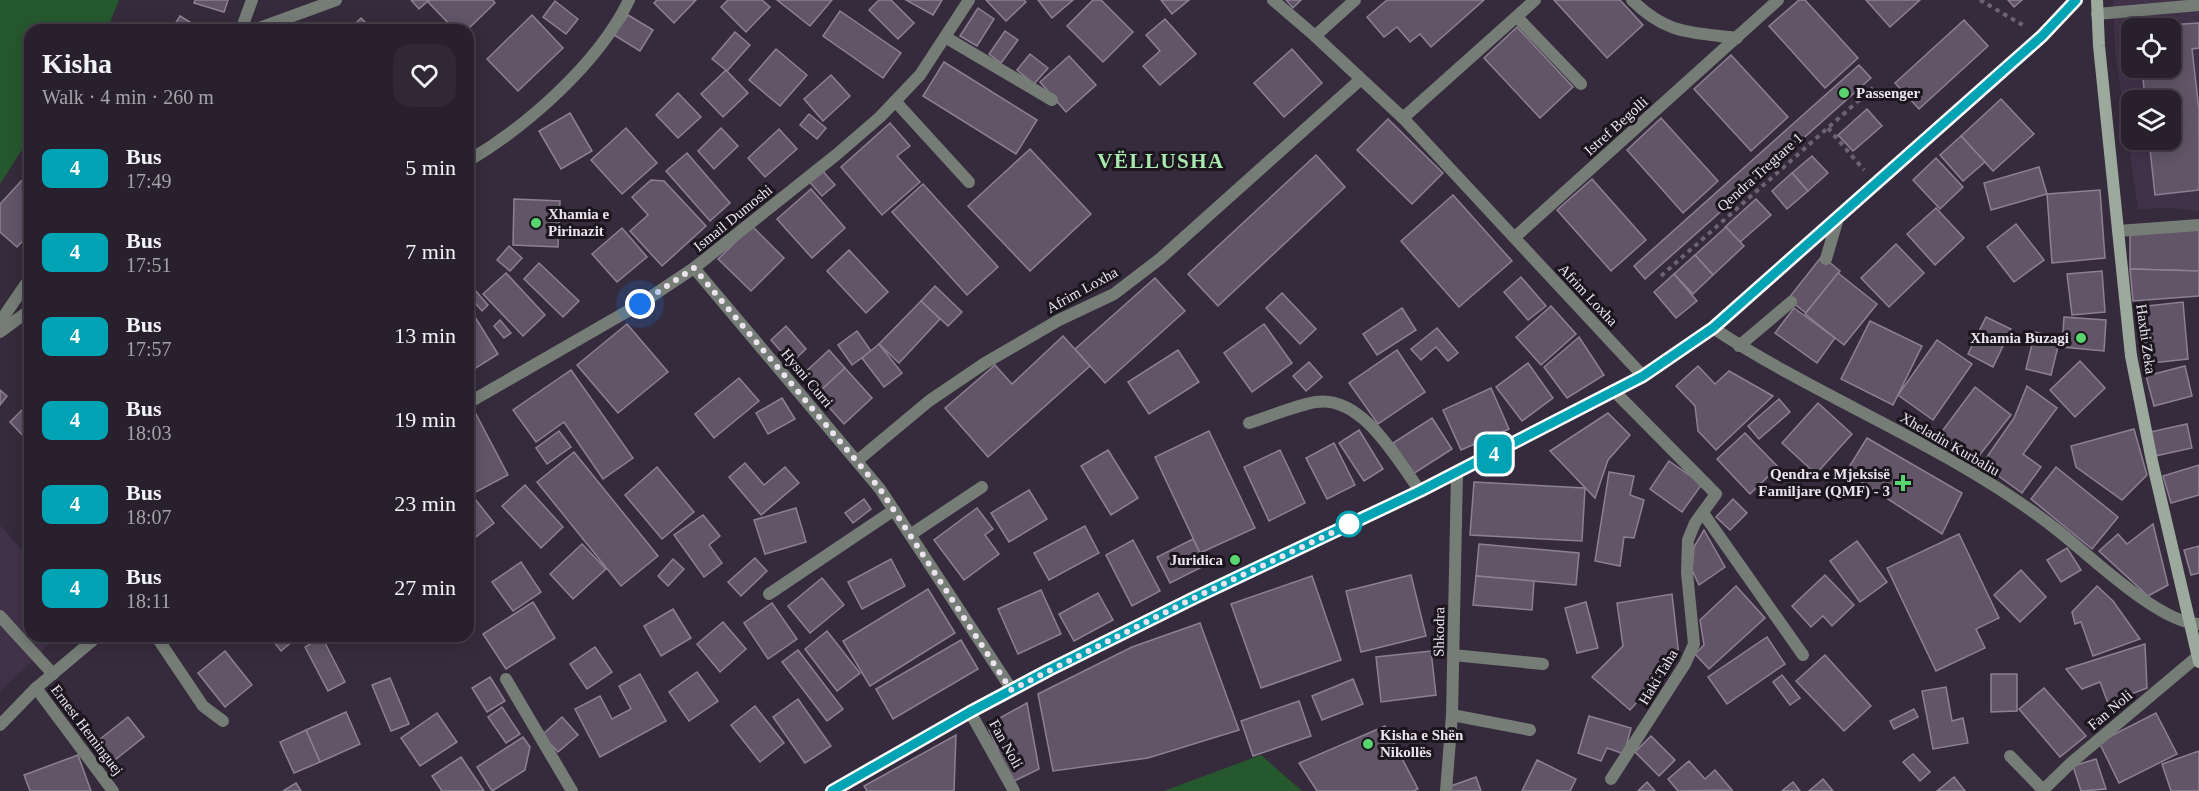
<!DOCTYPE html>
<meta charset="utf-8">
<style>
body{margin:0;font-family:Georgia,serif;background:#302835;color:#f1f3f6;height:100vh;display:flex;flex-direction:column;font-size:22px;white-space:nowrap}
*{box-sizing:border-box;margin:0}
p{font-size:20px;color:#a5a3aa}
.icon{flex:none;width:33px;height:33px;fill:none;stroke:currentColor;stroke-width:2;stroke-linecap:round;stroke-linejoin:round}
.map{position:relative;flex:1;overflow:hidden}
.sheet{position:absolute;left:24px;top:24px;width:450px;height:618px;display:flex;flex-direction:column;background:#28202d;border-radius:18px;box-shadow:0 3px 15px #0003,0 0 0 2px #443e49}
.sheet>*{flex:none}
.badge{padding:0 12px;border-radius:9px;font-size:21px;line-height:39px}
.fabs{position:absolute;left:2121px;top:18px;display:grid;gap:12px}
.fabs a{display:grid;place-items:center;width:60px;height:60px;border-radius:12px;background:#28202d;box-shadow:0 3px 15px #0003,0 0 0 2px #443e49;font-size:30px}
.you{position:absolute;width:30px;height:30px;margin:-15px;border:4px solid #fff;border-radius:50%;background:#1a73e8;box-shadow:0 0 0 9px #1a73e833}
.map>.badge{position:absolute;translate:-50% -50%;box-shadow:0 0 0 3px #fff}
.round{display:grid;place-items:center;flex:none;width:63px;height:63px;border-radius:18px;background:#302835}
.summary{display:flex;align-items:center;justify-content:space-between;height:102px;padding:0 18px}
h1{font-size:28px;font-weight:600;line-height:45px}
ul{padding:0;list-style:none}
li{display:flex;align-items:center;gap:18px;height:84px;padding:0 18px}
li div{flex:1}
li b{display:block;font-size:22px}
li em{font-style:normal}
li .badge{min-width:66px;font-weight:700;text-align:center}
.map>svg:first-child{display:block}
.built{fill:#413249;fill-rule:evenodd}
.green{fill:#26582e}
.building{fill:#615567;stroke:#8d8093;stroke-width:1.5}
.lines{fill:none;stroke-linecap:round;stroke-linejoin:round}
.path{stroke:#6d6372;stroke-width:4;stroke-dasharray:4.5 4.5;stroke-linecap:butt}
.lane{stroke:#757d76;stroke-width:12}
.street{stroke:#757d76;stroke-width:12}
.secondary{stroke:#9ca99d;stroke-width:12}
.line-casing{stroke:#fff;stroke-width:14}
.line{stroke:#00a3b4;stroke-width:9}
.walk{stroke:#ebe3ee;stroke-width:6;stroke-dasharray:0 10.8}
.poi-dot{fill:#59d56f;stroke:#1b161d;stroke-width:2}
.stop-dot{fill:#fff;stroke:#00a3b4;stroke-width:3}
.labels{text-anchor:middle;stroke-width:6;stroke-linejoin:round;paint-order:stroke}
.poi-label{font-size:15px;font-weight:bold;fill:#ebe3ee;stroke:#1b161d;text-anchor:start}
.street-label{font-size:15px;fill:#ebe3ee;stroke:#1b161d}
.district-label{font-size:21px;font-weight:bold;letter-spacing:1.5px;fill:#a9e8af;stroke:#1b161d}
</style>
<div class="map">
<svg width="2199" height="791" viewBox="0 0 2199 791">
<rect width="100%" height="100%" fill="#362b3c"/>
<g class="built">
<path d="M 2113,0 L 2199,0 L 2199,211 L 2170,208 L 2138,209 L 2115,52 ZM 2132,28 L 2170,28 L 2170,68 L 2132,68 ZM 2132,100 L 2170,100 L 2170,140 L 2132,140 Z"/>
<polygon points="0,525 30,560 30,636 58,636 0,691"/>
</g>
<g class="green">
<polygon points="0,0 119,0 107,30 30,30 30,137 0,184"/>
<polygon points="1261,755 1302,791 1164,791"/>
</g>
<g class="building">
<polygon points="195,0 228,0 224,12 194,3"/>
<polygon points="411,0 429,0 419,9"/>
<polygon points="430,0 493,0 495,3 467,30 455,30 428,2"/>
<polygon points="657,0 696,0 674,23 654,3"/>
<polygon points="728,0 762,0 770,7 746,32 721,7"/>
<polygon points="777,0 832,0 810,26"/>
<polygon points="879,0 891,0 914,23 898,39 869,10"/>
<polygon points="906,0 942,0 933,15"/>
<polygon points="986,0 1024,0 1026,2 1006,21"/>
<polygon points="1038,0 1073,0 1052,18"/>
<polygon points="1093,0 1101,0 1133,32 1103,62 1067,26"/>
<polygon points="1161,0 1189,0 1172,14"/>
<polygon points="1286,0 1301,0 1293,8"/>
<polygon points="1387,0 1484,0 1431,47 1420,34 1410,42 1397,27 1384,37 1367,17"/>
<polygon points="1554,0 1620,0 1643,25 1607,58"/>
<polygon points="1799,0 1805,0 1858,58 1825,88 1769,26"/>
<polygon points="1866,0 1920,0 1890,27"/>
<polygon points="2008,0 2022,0 2014,7"/>
<polygon points="555,1 578,19 566,34 543,17"/>
<polygon points="978,8 994,19 977,46 960,36"/>
<polygon points="840,11 901,53 883,78 823,36"/>
<polygon points="532,15 563,48 518,91 487,59"/>
<polygon points="628,15 653,30 640,51 614,35"/>
<polygon points="180,16 203,30 171,30"/>
<polygon points="361,18 373,30 349,30"/>
<polygon points="1165,19 1196,54 1160,85 1143,66 1160,51 1146,35"/>
<polygon points="284,20 294,30 274,30"/>
<polygon points="1964,20 1988,46 1919,109 1895,83"/>
<polygon points="2199,23 2199,48 2192,49 2199,110 2199,190 2155,195 2149,140 2170,140 2170,100 2145,100 2142,68 2170,68 2170,28 2138,27"/>
<polygon points="1517,27 1573,87 1540,118 1484,58"/>
<polygon points="1005,31 1018,40 1001,63 989,54"/>
<polygon points="735,32 750,45 727,71 712,59"/>
<polygon points="776,49 807,75 780,106 749,80"/>
<polygon points="1292,49 1322,83 1284,117 1254,83"/>
<polygon points="1030,54 1048,68 1034,84 1017,70"/>
<polygon points="1731,55 1788,117 1751,151 1694,89"/>
<polygon points="1069,56 1096,85 1066,112 1040,82"/>
<polygon points="944,62 1037,120 1016,154 923,96"/>
<polygon points="1859,65 1871,78 1645,279 1634,266"/>
<polygon points="726,70 748,93 723,117 701,94"/>
<polygon points="831,75 850,96 823,121 804,99"/>
<polygon points="678,93 701,117 678,138 656,115"/>
<polygon points="2001,99 2034,134 1993,171 1961,136"/>
<polygon points="1867,109 1882,126 1853,151 1838,135"/>
<polygon points="570,113 592,151 561,169 539,131"/>
<polygon points="809,114 826,128 817,139 800,125"/>
<polygon points="1661,118 1718,181 1683,213 1627,150"/>
<polygon points="1388,119 1443,173 1412,204 1357,150"/>
<polygon points="890,123 910,146 897,156 920,182 882,215 841,167"/>
<polygon points="626,128 657,163 622,194 591,160"/>
<polygon points="721,128 738,146 714,169 698,151"/>
<polygon points="779,129 797,149 765,177 748,158"/>
<polygon points="1961,136 1985,162 1963,181 1940,155"/>
<polygon points="1030,149 1091,214 1030,271 968,206"/>
<polygon points="687,153 730,203 710,221 666,171"/>
<polygon points="1316,155 1345,187 1218,306 1188,274"/>
<polygon points="1812,156 1828,173 1808,191 1792,173"/>
<polygon points="1936,158 1963,187 1940,209 1913,180"/>
<polygon points="2039,167 2047,194 1991,210 1984,183"/>
<polygon points="820,168 835,185 822,196 807,179"/>
<polygon points="1792,173 1808,191 1787,209 1772,191"/>
<polygon points="23,179 30,186 30,233 17,247 0,232 0,204"/>
<polygon points="1592,179 1646,240 1611,271 1557,210"/>
<polygon points="651,180 664,181 706,226 662,266 630,231 648,215 632,197"/>
<polygon points="923,184 998,267 967,295 892,212"/>
<polygon points="811,189 845,228 812,258 777,219"/>
<polygon points="2100,190 2105,258 2052,263 2047,194"/>
<polygon points="1453,195 1512,261 1459,307 1401,241"/>
<polygon points="514,199 560,201 558,247 513,245"/>
<polygon points="1756,199 1771,215 1740,242 1725,227"/>
<polygon points="1936,208 1964,238 1935,265 1907,234"/>
<polygon points="2016,224 2044,260 2014,282 1987,247"/>
<polygon points="752,226 784,258 751,291 718,259"/>
<polygon points="1726,227 1744,246 1713,275 1695,255"/>
<polygon points="622,228 647,257 617,282 592,254"/>
<polygon points="2199,228 2199,271 2130,269 2130,232"/>
<polygon points="1896,244 1924,273 1889,307 1861,278"/>
<polygon points="509,246 522,258 510,271 497,260"/>
<polygon points="849,250 888,292 866,313 827,271"/>
<polygon points="1695,255 1713,275 1693,294 1674,274"/>
<polygon points="1822,256 1840,271 1806,313 1788,299"/>
<polygon points="539,263 579,301 563,317 524,279"/>
<polygon points="2130,269 2199,271 2199,296 2133,301"/>
<polygon points="2102,271 2105,312 2072,315 2067,274"/>
<polygon points="506,273 545,315 523,336 483,294"/>
<polygon points="1838,273 1877,304 1844,345 1805,314"/>
<polygon points="1674,274 1697,301 1676,318 1654,292"/>
<polygon points="1521,277 1546,306 1528,320 1504,292"/>
<polygon points="1155,278 1185,311 1105,383 1075,349"/>
<polygon points="468,282 488,305 482,311 468,295"/>
<polygon points="935,286 962,312 948,326 921,301"/>
<polygon points="1282,293 1316,329 1300,344 1266,308"/>
<polygon points="921,301 940,319 899,363 879,344"/>
<polygon points="2183,302 2188,359 2143,364 2138,307"/>
<polygon points="1551,306 1576,334 1541,365 1516,337"/>
<polygon points="1402,308 1416,330 1377,355 1363,334"/>
<polygon points="1794,308 1835,338 1817,363 1775,333"/>
<polygon points="475,317 498,354 468,373 468,322"/>
<polygon points="1986,317 2011,329 1993,367 1968,354"/>
<polygon points="2064,317 2106,320 2104,351 2062,347"/>
<polygon points="500,320 511,333 504,338 494,326"/>
<polygon points="1870,321 1922,346 1893,405 1841,379"/>
<polygon points="627,324 668,372 618,413 577,365"/>
<polygon points="1264,324 1292,363 1252,392 1224,353"/>
<polygon points="786,326 806,349 791,363 771,340"/>
<polygon points="1437,328 1458,353 1448,361 1436,347 1421,360 1411,349"/>
<polygon points="857,331 871,351 852,365 838,345"/>
<polygon points="2035,332 2060,338 2051,375 2026,369"/>
<polygon points="1063,336 1090,366 988,457 945,408 995,365 1012,384"/>
<polygon points="1579,337 1604,375 1567,398 1544,367"/>
<polygon points="1937,340 1972,364 1933,420 1898,395"/>
<polygon points="879,344 902,373 884,387 862,358"/>
<polygon points="829,350 845,368 817,394 801,376"/>
<polygon points="1178,350 1199,382 1149,414 1128,382"/>
<polygon points="1397,350 1425,392 1378,424 1349,383"/>
<polygon points="2080,361 2105,388 2075,417 2050,390"/>
<polygon points="1309,362 1322,377 1306,391 1293,376"/>
<polygon points="1528,363 1553,398 1522,421 1496,387"/>
<polygon points="1698,366 1715,384 1729,371 1773,396 1716,450 1698,431 1695,406 1676,386"/>
<polygon points="2185,366 2192,396 2154,406 2146,376"/>
<polygon points="845,368 872,398 844,424 817,394"/>
<polygon points="571,370 633,458 603,479 564,422 536,442 513,410"/>
<polygon points="739,378 759,401 714,438 695,414"/>
<polygon points="2027,386 2057,408 2023,454 2041,467 2022,493 1982,464 2014,418"/>
<polygon points="1975,387 2011,415 1975,461 1940,434"/>
<polygon points="1491,388 1509,429 1461,450 1443,410"/>
<polygon points="0,390 7,396 0,405"/>
<polygon points="782,398 795,419 768,434 756,413"/>
<polygon points="1779,399 1790,412 1759,439 1748,426"/>
<polygon points="29,403 30,404 30,443 10,422"/>
<polygon points="1818,403 1852,434 1816,474 1782,443"/>
<polygon points="1608,413 1630,435 1608,460 1595,498 1550,451"/>
<polygon points="476,414 508,475 474,493 468,481 468,418"/>
<polygon points="1432,418 1452,449 1413,474 1393,443"/>
<polygon points="2187,424 2192,448 2155,456 2150,432"/>
<polygon points="2134,429 2147,475 2122,500 2076,467 2071,446"/>
<polygon points="1359,430 1383,469 1364,481 1339,443"/>
<polygon points="559,431 571,447 547,464 536,448"/>
<polygon points="1209,431 1255,528 1200,553 1155,457"/>
<polygon points="1745,433 1778,467 1750,494 1717,459"/>
<polygon points="1867,438 1962,493 1942,534 1846,472"/>
<polygon points="1334,443 1355,485 1327,499 1306,458"/>
<polygon points="1108,450 1138,498 1111,515 1081,466"/>
<polygon points="1280,450 1305,503 1269,521 1244,467"/>
<polygon points="574,452 658,556 621,586 537,482"/>
<polygon points="1669,461 1702,484 1682,512 1650,489"/>
<polygon points="745,463 764,485 785,467 799,483 761,515 729,477"/>
<polygon points="2199,465 2199,495 2171,503 2163,476"/>
<polygon points="657,467 694,512 662,539 625,495"/>
<polygon points="2056,467 2118,517 2092,549 2031,499"/>
<polygon points="1609,472 1634,476 1630,495 1644,500 1634,538 1624,537 1620,566 1595,561"/>
<polygon points="1474,482 1585,488 1582,541 1470,535"/>
<polygon points="525,485 563,527 541,548 502,506"/>
<polygon points="468,490 494,523 468,543"/>
<polygon points="1029,490 1047,519 1009,542 991,513"/>
<polygon points="864,499 871,509 853,523 845,513"/>
<polygon points="1733,499 1747,513 1730,530 1716,517"/>
<polygon points="796,508 806,542 765,554 754,520"/>
<polygon points="977,508 993,529 985,535 999,554 964,580 934,540"/>
<polygon points="703,515 720,536 709,545 722,563 704,577 674,535"/>
<polygon points="2153,524 2168,585 2148,596 2099,551 2118,534 2127,544"/>
<polygon points="1085,526 1099,553 1049,580 1034,553"/>
<polygon points="1704,530 1725,567 1699,585 1692,570 1694,547"/>
<polygon points="1959,534 1999,618 1976,629 1985,648 1936,671 1887,568"/>
<polygon points="1193,539 1206,565 1170,583 1157,557"/>
<polygon points="1133,540 1160,591 1132,606 1106,555"/>
<polygon points="1857,541 1887,582 1860,602 1830,561"/>
<polygon points="582,544 606,569 573,599 550,574"/>
<polygon points="1479,544 1579,553 1576,585 1476,576"/>
<polygon points="2199,546 2199,573 2191,575 2184,550"/>
<polygon points="2067,548 2081,570 2061,582 2047,560"/>
<polygon points="755,558 767,571 741,596 728,582"/>
<polygon points="673,559 684,569 668,586 658,576"/>
<polygon points="891,559 905,586 862,609 848,582"/>
<polygon points="521,562 541,592 513,611 492,582"/>
<polygon points="2021,570 2046,597 2020,622 1994,595"/>
<polygon points="1411,575 1426,636 1361,652 1346,591"/>
<polygon points="1825,575 1854,605 1832,626 1823,616 1811,627 1792,606"/>
<polygon points="1312,576 1341,660 1261,688 1231,604"/>
<polygon points="1476,576 1534,581 1532,610 1473,605"/>
<polygon points="822,578 844,605 810,633 788,606"/>
<polygon points="1736,586 1765,618 1709,669 1695,654 1704,645 1700,620"/>
<polygon points="2097,586 2113,601 2140,639 2093,656 2081,622 2075,624 2072,612"/>
<polygon points="928,589 955,633 870,686 843,641"/>
<polygon points="1041,590 1061,634 1018,654 998,609"/>
<polygon points="1098,593 1113,620 1074,641 1059,614"/>
<polygon points="1672,594 1679,656 1630,710 1592,677 1623,646 1617,603"/>
<polygon points="533,602 555,638 506,669 483,634"/>
<polygon points="1586,602 1598,648 1577,653 1565,608"/>
<polygon points="772,603 797,639 768,659 744,623"/>
<polygon points="673,609 691,638 661,656 644,626"/>
<polygon points="723,622 746,649 720,672 697,644"/>
<polygon points="1200,623 1239,730 1148,758 1053,771 1038,694 1132,647"/>
<polygon points="827,631 860,673 837,691 805,649"/>
<polygon points="182,636 196,636 187,643"/>
<polygon points="269,636 299,636 281,651"/>
<polygon points="322,637 345,682 328,691 305,647"/>
<polygon points="1767,637 1785,664 1727,704 1708,677"/>
<polygon points="961,640 978,669 893,719 876,689"/>
<polygon points="2145,644 2147,688 2108,703 2100,682 2082,689 2066,669"/>
<polygon points="595,647 612,672 587,689 570,664"/>
<polygon points="798,650 843,709 827,721 782,662"/>
<polygon points="225,651 252,685 225,707 198,673"/>
<polygon points="1431,651 1436,695 1381,702 1376,657"/>
<polygon points="1825,655 1871,706 1844,731 1796,681"/>
<polygon points="697,672 718,701 689,721 669,692"/>
<polygon points="640,674 666,721 600,757 575,709 600,696 612,719 631,709 619,686"/>
<polygon points="1991,674 2017,674 2017,711 1991,712"/>
<polygon points="1782,675 1800,698 1790,705 1773,682"/>
<polygon points="490,677 505,701 487,712 472,688"/>
<polygon points="390,678 409,724 391,731 372,685"/>
<polygon points="1353,679 1363,704 1322,720 1312,696"/>
<polygon points="1946,687 1952,721 1963,718 1968,743 1933,749 1922,691"/>
<polygon points="2044,688 2086,736 2060,757 2019,709"/>
<polygon points="798,699 831,746 805,763 773,717"/>
<polygon points="1299,701 1311,736 1253,756 1241,721"/>
<polygon points="1027,703 1039,769 1012,782 987,725"/>
<polygon points="755,706 784,743 760,762 731,725"/>
<polygon points="502,707 520,734 506,743 488,717"/>
<polygon points="1914,709 1918,717 1894,729 1890,721"/>
<polygon points="346,712 360,744 320,762 306,730"/>
<polygon points="437,713 457,742 420,766 401,738"/>
<polygon points="2156,713 2177,754 2119,783 2099,742"/>
<polygon points="1589,716 1631,728 1624,754 1607,748 1601,761 1578,753"/>
<polygon points="128,717 144,737 111,763 95,743"/>
<polygon points="562,717 578,735 558,752 542,735"/>
<polygon points="1385,726 1418,789 1414,791 1317,791 1299,763"/>
<polygon points="306,730 320,762 294,773 280,742"/>
<polygon points="956,735 954,791 867,791 864,786"/>
<polygon points="1651,736 1675,760 1659,776 1635,752"/>
<polygon points="523,737 530,747 525,770 492,791 477,767"/>
<polygon points="2199,751 2199,791 2171,791 2162,764"/>
<polygon points="1913,754 1930,772 1920,781 1903,762"/>
<polygon points="78,755 91,791 30,791 24,775"/>
<polygon points="461,757 484,791 442,791 432,776"/>
<polygon points="2096,759 2106,789 2081,791 2073,766"/>
<polygon points="1537,760 1576,779 1570,791 1522,791"/>
<polygon points="1689,761 1705,779 1715,770 1732,790 1678,791 1668,779"/>
<polygon points="1476,777 1481,791 1450,791 1448,787"/>
<polygon points="1954,777 1965,791 1937,791"/>
<polygon points="1823,779 1833,791 1809,791"/>
<polygon points="1647,782 1655,791 1638,791"/>
<polygon points="1793,782 1800,791 1782,791"/>
<polygon points="296,783 301,791 283,791"/>
</g>
<g class="lines">
<g class="path">
<polyline points="1980,0 2026,27"/>
<polyline points="1828,128 1864,170"/>
<polyline points="1661,276 1875,86"/>
</g>
<g class="lane">
<polyline points="2097,14 2199,5"/>
<polyline points="1517,17 1581,84"/>
<polyline points="895,101 969,182"/>
<polyline points="2118,231 2199,225"/>
<polyline points="1826,259 1838,218"/>
<polyline points="1739,346 1791,302"/>
<path d="M 1249,423 C 1269,417 1296,405 1316,402 C 1362,395 1397,459 1420,491"/>
<polyline points="1703,513 1803,655"/>
<polyline points="910,535 982,487"/>
<polyline points="0,616 53,674"/>
<polyline points="156,636 203,706 223,721"/>
<polyline points="1453,655 1543,664"/>
<polyline points="506,679 572,791"/>
<polyline points="1452,715 1530,730"/>
<polyline points="2010,756 2043,790"/>
</g>
<g class="street">
<polyline points="1273,0 1315,36 1403,118 1643,376"/>
<path d="M 1632,0 C 1667,35 1691,32 1737,38"/>
<polyline points="241,30 252,0"/>
<polyline points="254,30 336,0"/>
<polyline points="1315,36 1355,0"/>
<polyline points="945,37 1052,100"/>
<polyline points="1403,118 1535,0"/>
<path d="M 468,161 C 527,126 599,63 629,0"/>
<polyline points="1515,237 1778,0"/>
<polyline points="694,268 880,489 1012,690"/>
<polyline points="0,322 30,278"/>
<path d="M 1713,328 C 1825,402 1955,448 2061,533 C 2092,558 2161,624 2199,624"/>
<polyline points="0,332 30,310"/>
<polyline points="468,403 640,304 694,268 836,155 880,117 920,75 969,0"/>
<polyline points="857,461 929,401 985,363 1059,320 1114,294 1161,258 1361,79"/>
<polyline points="769,594 894,510"/>
<polyline points="36,688 113,791"/>
<polyline points="970,712 1014,791"/>
<polyline points="0,725 36,688 98,636"/>
<polyline points="1611,779 1685,664 1694,644 1687,573 1688,540 1695,523 1716,494 1615,392"/>
<polyline points="1446,791 1452,715 1457,473"/>
<polyline points="2042,791 2072,762 2198,656"/>
</g>
<g class="secondary">
<polyline points="2097,0 2099,46 2131,356 2152,461 2199,662"/>
<polyline points="832,791 970,712 1049,670 1194,598 1420,491 1643,376 1713,328 2042,36 2076,0"/>
</g>
</g>
<g class="lines">
<defs>
<polyline id="line" points="832,791 970,712 1049,670 1194,598 1420,491 1643,376 1713,328 2042,36 2076,0"/>
</defs>
<use href="#line" class="line-casing"/>
<use href="#line" class="line"/>
<polyline class="walk" points="640,304 694,268 880,489 1011,690 1194,598 1359,520 1349,524"/>
</g>
<g class="poi-dot">
<circle cx="1844" cy="93" r="6"/>
<circle cx="536" cy="223" r="6"/>
<circle cx="2081" cy="338" r="6"/>
<path d="M1900 474h6v6h6v6h-6v6h-6v-6h-6v-6h6z"/>
<circle cx="1235" cy="560" r="6"/>
<circle cx="1368" cy="744" r="6"/>
</g>
<circle class="stop-dot" cx="1349" cy="524" r="12"/>
<g class="labels">
<g class="poi-label">
<text x="1856" y="98">Passenger</text>
<text x="548" y="219">Xhamia e<tspan x="548" dy="17">Pirinazit</tspan></text>
<text x="2069" y="343" text-anchor="end">Xhamia Buzagi</text>
<text x="1890" y="479" text-anchor="end">Qendra e Mjeksisë<tspan x="1890" dy="17">Familjare (QMF) - 3</tspan></text>
<text x="1223" y="565" text-anchor="end">Juridica</text>
<text x="1380" y="740">Kisha e Shën<tspan x="1380" dy="17">Nikollës</tspan></text>
</g>
<g class="street-label">
<text transform="translate(1616 126) rotate(-42)" y="5">Istref Begolli</text>
<text transform="translate(1760 172) rotate(-42)" y="5">Qendra Tregtare 1</text>
<text transform="translate(733 218) rotate(-39)" y="5">Ismail Dumoshi</text>
<text transform="translate(1082 290) rotate(-29)" y="5">Afrim Loxha</text>
<text transform="translate(1588 295) rotate(47)" y="5">Afrim Loxha</text>
<text transform="translate(2146 339) rotate(82)" y="5">Haxhi Zeka</text>
<text transform="translate(807 378) rotate(50)" y="5">Hysni Curri</text>
<text transform="translate(1950 444) rotate(30)" y="5">Xheladin Kurbaliu</text>
<text transform="translate(1439 632) rotate(-89)" y="5">Shkodra</text>
<text transform="translate(1658 677) rotate(-59)" y="5">Haki Taha</text>
<text transform="translate(2110 710) rotate(-40)" y="5">Fan Noli</text>
<text transform="translate(87 730) rotate(53)" y="5">Ernest Heminguej</text>
<text transform="translate(1006 744) rotate(61)" y="5">Fan Noli</text>
</g>
<g class="district-label">
<text x="1161" y="168">VËLLUSHA</text>
</g>
</g>
</svg>
<div class="fabs">
<a><svg class="icon" aria-label="locate" viewBox="0 0 24 24"><circle cx="12" cy="12" r="6"/><path d="M12 2v4M12 18v4M2 12h4M18 12h4"/></svg></a>
<a><svg class="icon" aria-label="layers" viewBox="0 0 24 24"><path d="M12 4l9 5-9 5-9-5zM3 14l9 5 9-5"/></svg></a>
</div>
<div class="you" style="left:640px;top:304px"></div>
<b class="badge" style="left:1494px;top:454px;background:#00a3b4;color:#fff">4</b>
<section class="sheet">
<div class="summary"><div><h1>Kisha</h1><p>Walk · 4 min · 260 m</p></div><a class="round"><svg class="icon" aria-label="heart" viewBox="0 0 24 24"><path d="M12 20l-8-8c-3-5 5-10 8-4 3-6 11-1 8 4z"/></svg></a></div>
<ul>
<li><span class="badge" style="background:#00a3b4;color:#fff">4</span><div><b>Bus</b><p>17:49</p></div><em>5 min</em></li>
<li><span class="badge" style="background:#00a3b4;color:#fff">4</span><div><b>Bus</b><p>17:51</p></div><em>7 min</em></li>
<li><span class="badge" style="background:#00a3b4;color:#fff">4</span><div><b>Bus</b><p>17:57</p></div><em>13 min</em></li>
<li><span class="badge" style="background:#00a3b4;color:#fff">4</span><div><b>Bus</b><p>18:03</p></div><em>19 min</em></li>
<li><span class="badge" style="background:#00a3b4;color:#fff">4</span><div><b>Bus</b><p>18:07</p></div><em>23 min</em></li>
<li><span class="badge" style="background:#00a3b4;color:#fff">4</span><div><b>Bus</b><p>18:11</p></div><em>27 min</em></li>
</ul>
</section>
</div>
